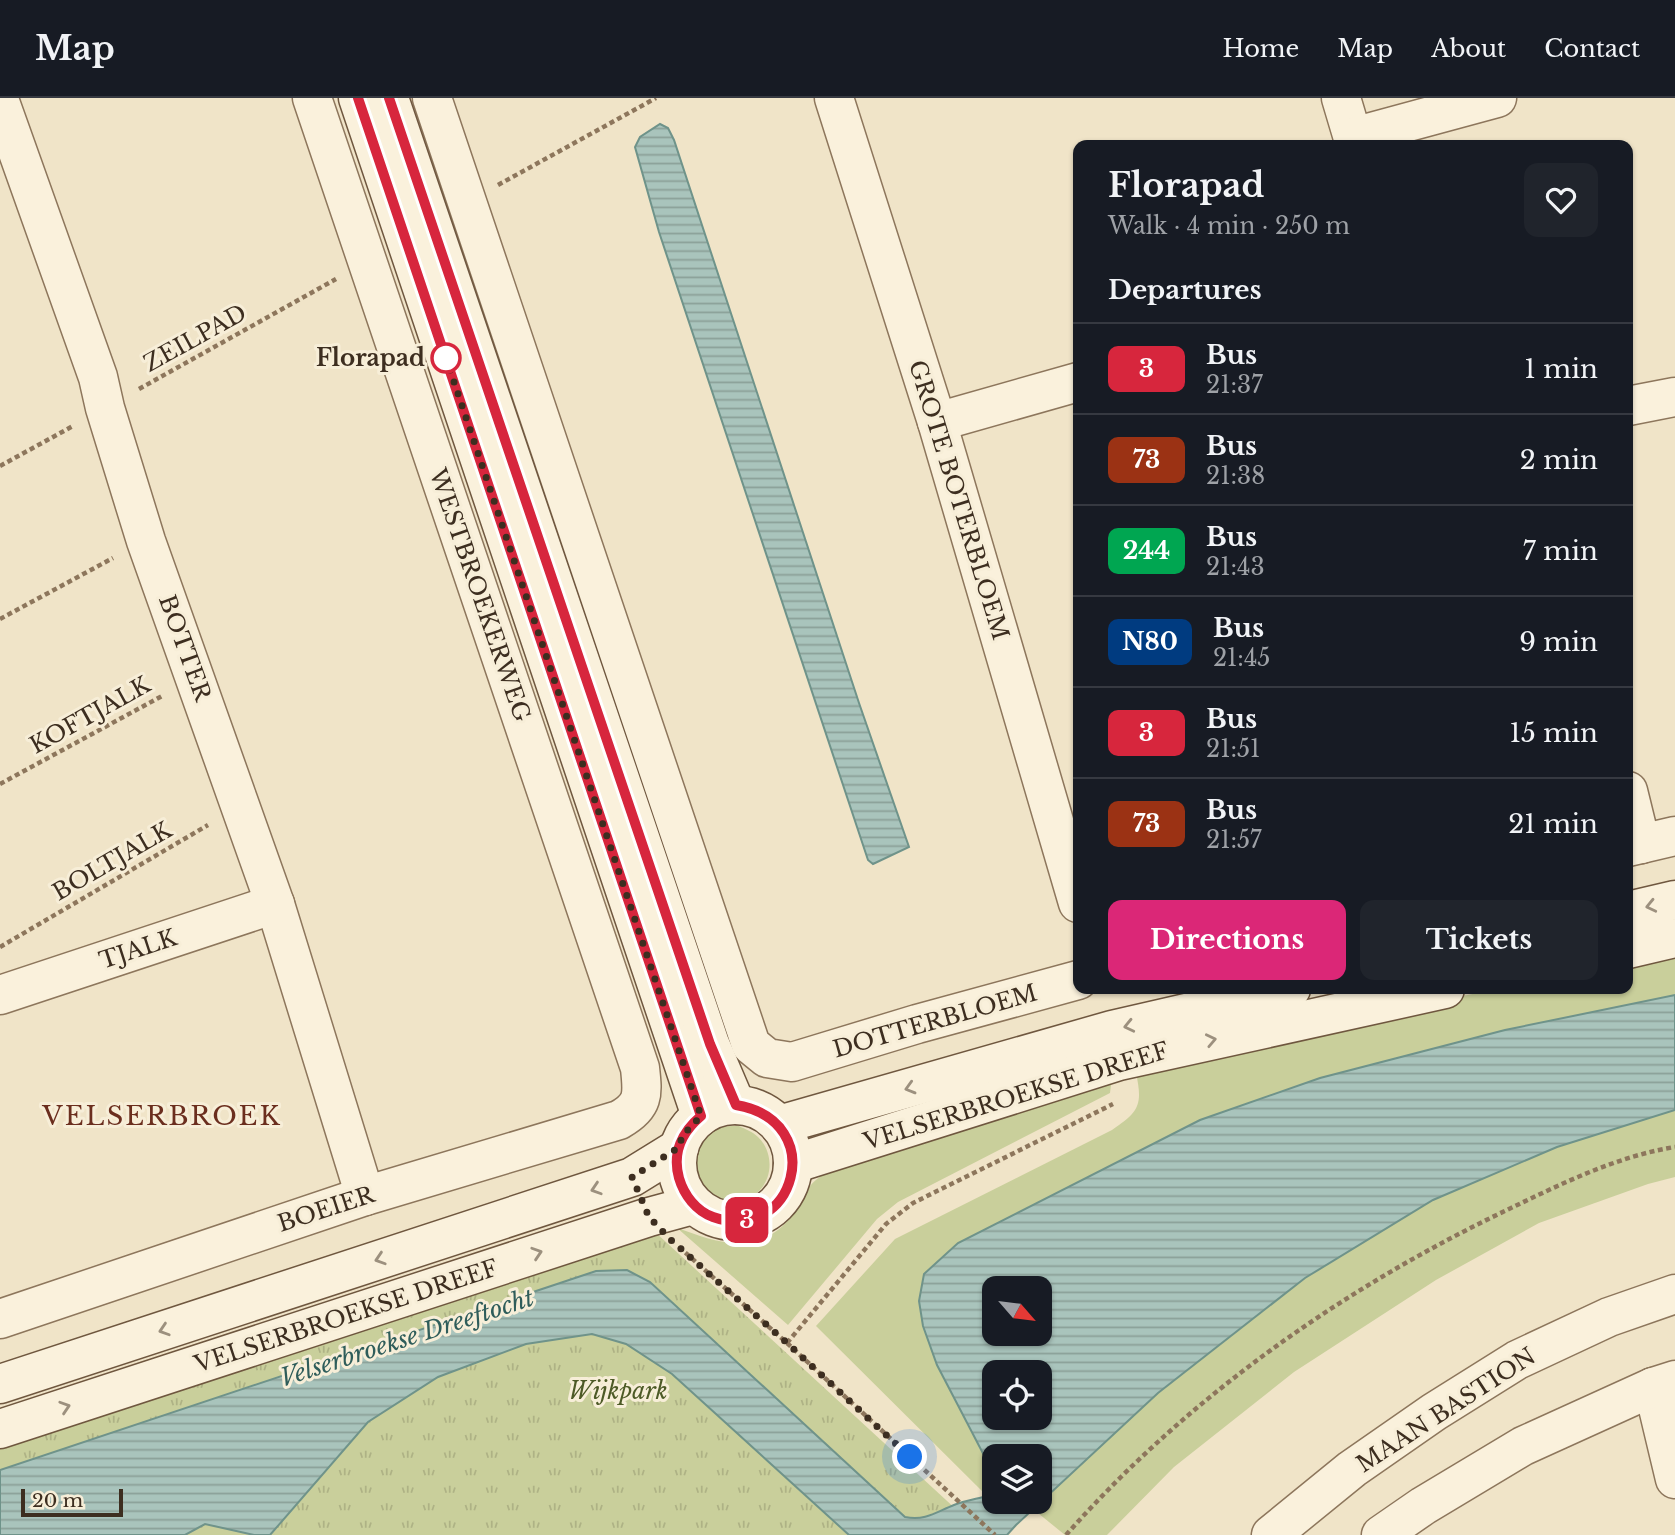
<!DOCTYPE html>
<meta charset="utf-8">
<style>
body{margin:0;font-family:"Libre Baskerville",serif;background:#20242c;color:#f1f3f6;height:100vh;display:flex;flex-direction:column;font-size:26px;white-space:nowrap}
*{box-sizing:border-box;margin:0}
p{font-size:23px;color:#9ea1a6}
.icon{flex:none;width:38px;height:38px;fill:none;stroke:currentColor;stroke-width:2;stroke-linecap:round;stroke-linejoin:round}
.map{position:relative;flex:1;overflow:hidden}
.drawer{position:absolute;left:1073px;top:42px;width:560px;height:854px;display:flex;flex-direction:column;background:#171b24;border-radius:14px;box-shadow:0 2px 5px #0004}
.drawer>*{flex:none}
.badge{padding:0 14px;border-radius:10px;font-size:24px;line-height:46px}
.needle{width:46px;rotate:118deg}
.fabs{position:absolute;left:982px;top:1178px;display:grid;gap:14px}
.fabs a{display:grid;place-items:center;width:70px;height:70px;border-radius:14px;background:#171b24;box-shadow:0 2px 5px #0004;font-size:35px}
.scale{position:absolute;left:21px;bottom:18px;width:102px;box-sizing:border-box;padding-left:7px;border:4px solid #3d2e20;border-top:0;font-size:19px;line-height:24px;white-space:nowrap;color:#3d2e20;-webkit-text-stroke:5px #f7eed8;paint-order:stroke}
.you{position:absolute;width:35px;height:35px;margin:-18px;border:5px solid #fff;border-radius:50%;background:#1a73e8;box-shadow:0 0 0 10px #1a73e833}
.map>.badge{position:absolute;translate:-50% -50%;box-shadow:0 0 0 4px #fff}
h2{padding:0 35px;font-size:26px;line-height:63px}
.round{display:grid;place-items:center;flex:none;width:74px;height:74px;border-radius:14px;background:#20242c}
.summary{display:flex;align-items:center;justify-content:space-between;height:119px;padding:0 35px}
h1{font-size:33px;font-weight:700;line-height:52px}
.button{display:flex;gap:14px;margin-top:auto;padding:14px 35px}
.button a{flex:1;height:80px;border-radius:14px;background:#db2777;color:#fff;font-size:28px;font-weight:700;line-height:80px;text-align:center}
.button a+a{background:#20242c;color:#f1f3f6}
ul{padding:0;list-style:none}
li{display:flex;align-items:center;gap:21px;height:91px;padding:0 35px;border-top:2px solid #363941}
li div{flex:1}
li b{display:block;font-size:26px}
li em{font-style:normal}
li .badge{min-width:77px;font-weight:700;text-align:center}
header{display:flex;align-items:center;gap:42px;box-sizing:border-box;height:98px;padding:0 35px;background:#171b24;border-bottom:2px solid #363941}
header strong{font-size:33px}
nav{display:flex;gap:38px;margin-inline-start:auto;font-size:24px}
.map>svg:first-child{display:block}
.green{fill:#c9cf9b}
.park{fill:url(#park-tufts)}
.water{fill:url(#water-rules);stroke:#6f938a;stroke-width:2;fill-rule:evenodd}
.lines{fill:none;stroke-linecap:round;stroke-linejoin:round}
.street-casing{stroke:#8d765c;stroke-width:41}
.secondary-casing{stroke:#6f573f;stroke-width:41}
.path{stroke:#8d765c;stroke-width:4.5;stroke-dasharray:5 3.5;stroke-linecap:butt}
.street{stroke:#faf1dc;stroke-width:38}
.secondary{stroke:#faf1dc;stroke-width:38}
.oneway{stroke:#9c907e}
.line-casing{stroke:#fff;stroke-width:16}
.line{stroke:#d7263d;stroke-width:10}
.walk{stroke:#3d2e20;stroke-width:7;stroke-dasharray:0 12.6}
.stop-dot{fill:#fff;stroke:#d7263d;stroke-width:3.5}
.labels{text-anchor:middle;stroke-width:6;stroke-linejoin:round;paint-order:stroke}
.street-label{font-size:23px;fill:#3d2e20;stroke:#f7eed8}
.stop-label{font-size:23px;font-weight:bold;fill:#3d2e20;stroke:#f7eed8;text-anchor:end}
.park-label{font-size:23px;font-style:italic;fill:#4d5a26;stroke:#f7eed8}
.water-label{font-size:24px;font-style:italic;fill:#2f5d5a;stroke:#f7eed8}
.quarter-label{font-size:26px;letter-spacing:2px;fill:#6b2e1e;stroke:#f7eed8}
</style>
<header>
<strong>Map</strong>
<nav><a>Home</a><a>Map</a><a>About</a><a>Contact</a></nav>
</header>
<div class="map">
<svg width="1675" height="1437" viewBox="0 0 1675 1437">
<defs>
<pattern id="park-tufts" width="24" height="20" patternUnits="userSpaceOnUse" patternTransform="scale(1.75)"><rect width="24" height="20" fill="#c9cf9b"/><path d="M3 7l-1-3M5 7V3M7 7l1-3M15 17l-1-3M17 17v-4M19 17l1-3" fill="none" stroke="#aeb285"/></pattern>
<pattern id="water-rules" width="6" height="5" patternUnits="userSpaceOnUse" patternTransform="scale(1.75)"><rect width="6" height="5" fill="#a9c4bc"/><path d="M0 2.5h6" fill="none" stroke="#8ba098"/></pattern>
</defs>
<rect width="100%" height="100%" fill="#f0e4c8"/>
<g class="green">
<path d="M 1675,854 L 1675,897 L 1505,932 L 1320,980 L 1028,1109 L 937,1267 L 988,1365 L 991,1386 L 987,1398 L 816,1228 L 895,1141 L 1112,1032 C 1139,1014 1143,1007 1136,975 L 1389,913 L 1497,891 L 1628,891 L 1628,864 Z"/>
<path d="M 1112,979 L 1110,995 L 898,1104 L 877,1121 L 788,1227 L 676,1129 C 717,1146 762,1159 793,1116 C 802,1105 805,1090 817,1081 C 827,1073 839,1067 850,1061 Z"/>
<polygon points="1675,1012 1675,1079 1648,1086 1539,1125 1436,1182 1294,1274 1174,1369 1107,1437 1065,1437 1033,1411 1158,1295 1305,1180 1433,1102 1557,1049"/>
<path d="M 739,1028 C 745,1031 753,1034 758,1039 C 772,1052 774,1077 760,1092 C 742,1111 700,1105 694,1079 C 689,1059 700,1038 718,1030 C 724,1028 733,1028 739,1028 Z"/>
</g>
<polygon class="park" points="654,1133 984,1437 0,1437 0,1338"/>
<g class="water">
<polygon points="660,26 668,30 674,42 859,605 909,749 873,766 868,762 659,134 635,49 640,39"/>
<path d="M 1675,897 L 1675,1012 L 1557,1049 L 1433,1102 L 1305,1180 L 1158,1295 L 1016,1427 L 1007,1437 L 849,1437 L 672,1276 L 626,1246 L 592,1236 L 526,1246 L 438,1279 L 368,1324 L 270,1437 L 254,1437 L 205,1426 L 185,1437 L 0,1437 L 0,1372 L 596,1173 L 627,1172 L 650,1184 L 905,1419 C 926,1423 936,1414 954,1407 C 964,1403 976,1401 987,1398 L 991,1386 L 988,1365 L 937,1267 L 923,1228 L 919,1203 L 924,1176 L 958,1145 L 1200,1022 L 1320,980 L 1505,932 ZM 1040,1190 L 1040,1236 L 994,1236 L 994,1190 ZM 994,1274 L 1040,1274 L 1040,1320 L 994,1320 ZM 994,1358 L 1040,1358 L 1040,1404 L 994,1404 Z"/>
</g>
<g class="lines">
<defs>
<g id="street">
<polyline points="432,0 751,947 767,960 792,964 917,926 1078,882"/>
<polyline points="834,0 937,324 1078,805"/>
<polyline points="1341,0 1355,47"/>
<polyline points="0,4 98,279 105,310 146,443 275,806 365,1098"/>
<polyline points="1353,39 1497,0"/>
<polyline points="1628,308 1675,299"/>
<polyline points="937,324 1078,284"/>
<polyline points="1628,693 1641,746"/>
<polyline points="1628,749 1675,738"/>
<polyline points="0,897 275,806"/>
<path d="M 0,1221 L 365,1098 L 619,1022 C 644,1008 643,997 640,970 L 312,0"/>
<polyline points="1653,1289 1675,1381"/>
<polyline points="1271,1437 1352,1371 1434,1314 1517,1262 1609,1219 1675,1196"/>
<polyline points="1381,1437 1423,1408 1523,1348 1653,1289 1675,1282"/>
</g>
<g id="secondary">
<polyline points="358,0 701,1018"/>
<polyline points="389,0 710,946 736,1007"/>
<polyline points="1628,813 1675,802"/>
<polyline points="1628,851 1675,840"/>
<circle cx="735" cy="1065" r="58"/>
<polyline points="779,1027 1112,932 1291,891"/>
<polyline points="793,1066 1119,963 1445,891"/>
<polyline points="0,1286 632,1079 679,1050"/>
<polyline points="0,1331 649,1119 693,1107"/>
</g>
</defs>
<use href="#street" class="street-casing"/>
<use href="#secondary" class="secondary-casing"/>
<g class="path">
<polyline points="498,87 656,0"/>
<polyline points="139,291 336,181"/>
<polyline points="0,368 73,328"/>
<polyline points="0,521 113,460"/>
<polyline points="0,686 162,598"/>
<polyline points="0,849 208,727"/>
<polyline points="679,1149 787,1245 995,1437"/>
<polyline points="787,1245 886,1126 913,1105 1113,1006"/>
<path d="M 1066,1437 C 1189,1298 1345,1189 1511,1110 C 1563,1085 1618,1058 1675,1049"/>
</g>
<use href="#street" class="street"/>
<use href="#secondary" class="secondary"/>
</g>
<defs><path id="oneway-chevron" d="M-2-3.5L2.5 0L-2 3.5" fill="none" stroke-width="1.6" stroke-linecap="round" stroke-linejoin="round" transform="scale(1.75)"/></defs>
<g class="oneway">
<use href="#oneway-chevron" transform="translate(1651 808) rotate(167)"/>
<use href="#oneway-chevron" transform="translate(1129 928) rotate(167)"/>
<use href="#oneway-chevron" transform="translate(1211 942) rotate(-12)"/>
<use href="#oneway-chevron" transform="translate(910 990) rotate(164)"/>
<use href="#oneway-chevron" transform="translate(596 1091) rotate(162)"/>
<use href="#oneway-chevron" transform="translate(537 1155) rotate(-18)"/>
<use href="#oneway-chevron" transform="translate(380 1161) rotate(162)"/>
<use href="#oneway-chevron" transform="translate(164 1232) rotate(162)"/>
<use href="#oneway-chevron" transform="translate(65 1309) rotate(-18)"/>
</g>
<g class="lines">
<defs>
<path id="line" d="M 358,0 L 701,1018 C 682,1034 672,1055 679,1080 C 684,1097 696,1113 713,1119 C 794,1148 831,1023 736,1007 L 710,946 L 389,0"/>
</defs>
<use href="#line" class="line-casing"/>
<use href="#line" class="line"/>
<polyline class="walk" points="446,260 701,1018 683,1037 678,1050 632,1079 649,1119 671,1142 787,1245 910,1359"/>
</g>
<circle class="stop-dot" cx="446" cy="260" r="14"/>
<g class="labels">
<g class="street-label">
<text transform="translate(195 240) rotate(-29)" y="8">ZEILPAD</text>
<text transform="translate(959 402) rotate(73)" y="8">GROTE BOTERBLOEM</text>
<text transform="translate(480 497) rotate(71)" y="8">WESTBROEKERWEG</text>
<text transform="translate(185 550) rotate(70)" y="8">BOTTER</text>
<text transform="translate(90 617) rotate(-29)" y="8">KOFTJALK</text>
<text transform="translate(112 763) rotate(-30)" y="8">BOLTJALK</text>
<text transform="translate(138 851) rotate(-18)" y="8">TJALK</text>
<text transform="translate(935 923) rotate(-16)" y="8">DOTTERBLOEM</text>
<text transform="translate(1016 998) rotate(-17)" y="8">VELSERBROEKSE DREEF</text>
<text transform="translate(326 1111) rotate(-18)" y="8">BOEIER</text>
<text transform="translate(346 1218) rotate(-18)" y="8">VELSERBROEKSE DREEF</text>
<text transform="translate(1446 1312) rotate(-33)" y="8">MAAN BASTION</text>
</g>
<g class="stop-label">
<text x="425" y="268">Florapad</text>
</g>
<g class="park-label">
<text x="618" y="1301">Wijkpark</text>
</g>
<g class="water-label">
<text transform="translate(407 1240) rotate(-18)" y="8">Velserbroekse Dreeftocht</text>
</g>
<g class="quarter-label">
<text x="162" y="1027">VELSERBROEK</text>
</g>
</g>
</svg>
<div class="fabs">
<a><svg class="needle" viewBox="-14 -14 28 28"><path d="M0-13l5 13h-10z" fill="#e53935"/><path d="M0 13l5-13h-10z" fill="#9ea1a6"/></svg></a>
<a><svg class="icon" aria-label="locate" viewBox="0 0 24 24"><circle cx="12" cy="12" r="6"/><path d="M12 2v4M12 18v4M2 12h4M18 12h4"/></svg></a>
<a><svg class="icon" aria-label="layers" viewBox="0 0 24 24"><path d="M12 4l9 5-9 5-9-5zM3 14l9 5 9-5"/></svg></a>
</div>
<div class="scale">20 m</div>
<div class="you" style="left:910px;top:1359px"></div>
<b class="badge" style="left:747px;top:1122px;background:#d7263d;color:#fff">3</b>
<section class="drawer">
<div class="summary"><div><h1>Florapad</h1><p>Walk · 4 min · 250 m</p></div><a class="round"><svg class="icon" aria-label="heart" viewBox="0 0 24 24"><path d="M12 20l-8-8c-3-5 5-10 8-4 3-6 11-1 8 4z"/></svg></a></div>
<h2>Departures</h2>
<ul>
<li><span class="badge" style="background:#d7263d;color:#fff">3</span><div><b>Bus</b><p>21:37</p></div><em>1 min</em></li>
<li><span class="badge" style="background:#9b3214;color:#fff">73</span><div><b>Bus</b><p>21:38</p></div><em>2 min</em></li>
<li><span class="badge" style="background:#00a651;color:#fff">244</span><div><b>Bus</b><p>21:43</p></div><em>7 min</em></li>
<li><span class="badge" style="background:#003b80;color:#fff">N80</span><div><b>Bus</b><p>21:45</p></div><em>9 min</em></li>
<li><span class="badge" style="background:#d7263d;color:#fff">3</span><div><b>Bus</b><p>21:51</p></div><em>15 min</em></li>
<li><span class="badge" style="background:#9b3214;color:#fff">73</span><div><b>Bus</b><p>21:57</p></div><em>21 min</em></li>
</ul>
<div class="button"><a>Directions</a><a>Tickets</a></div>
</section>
</div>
